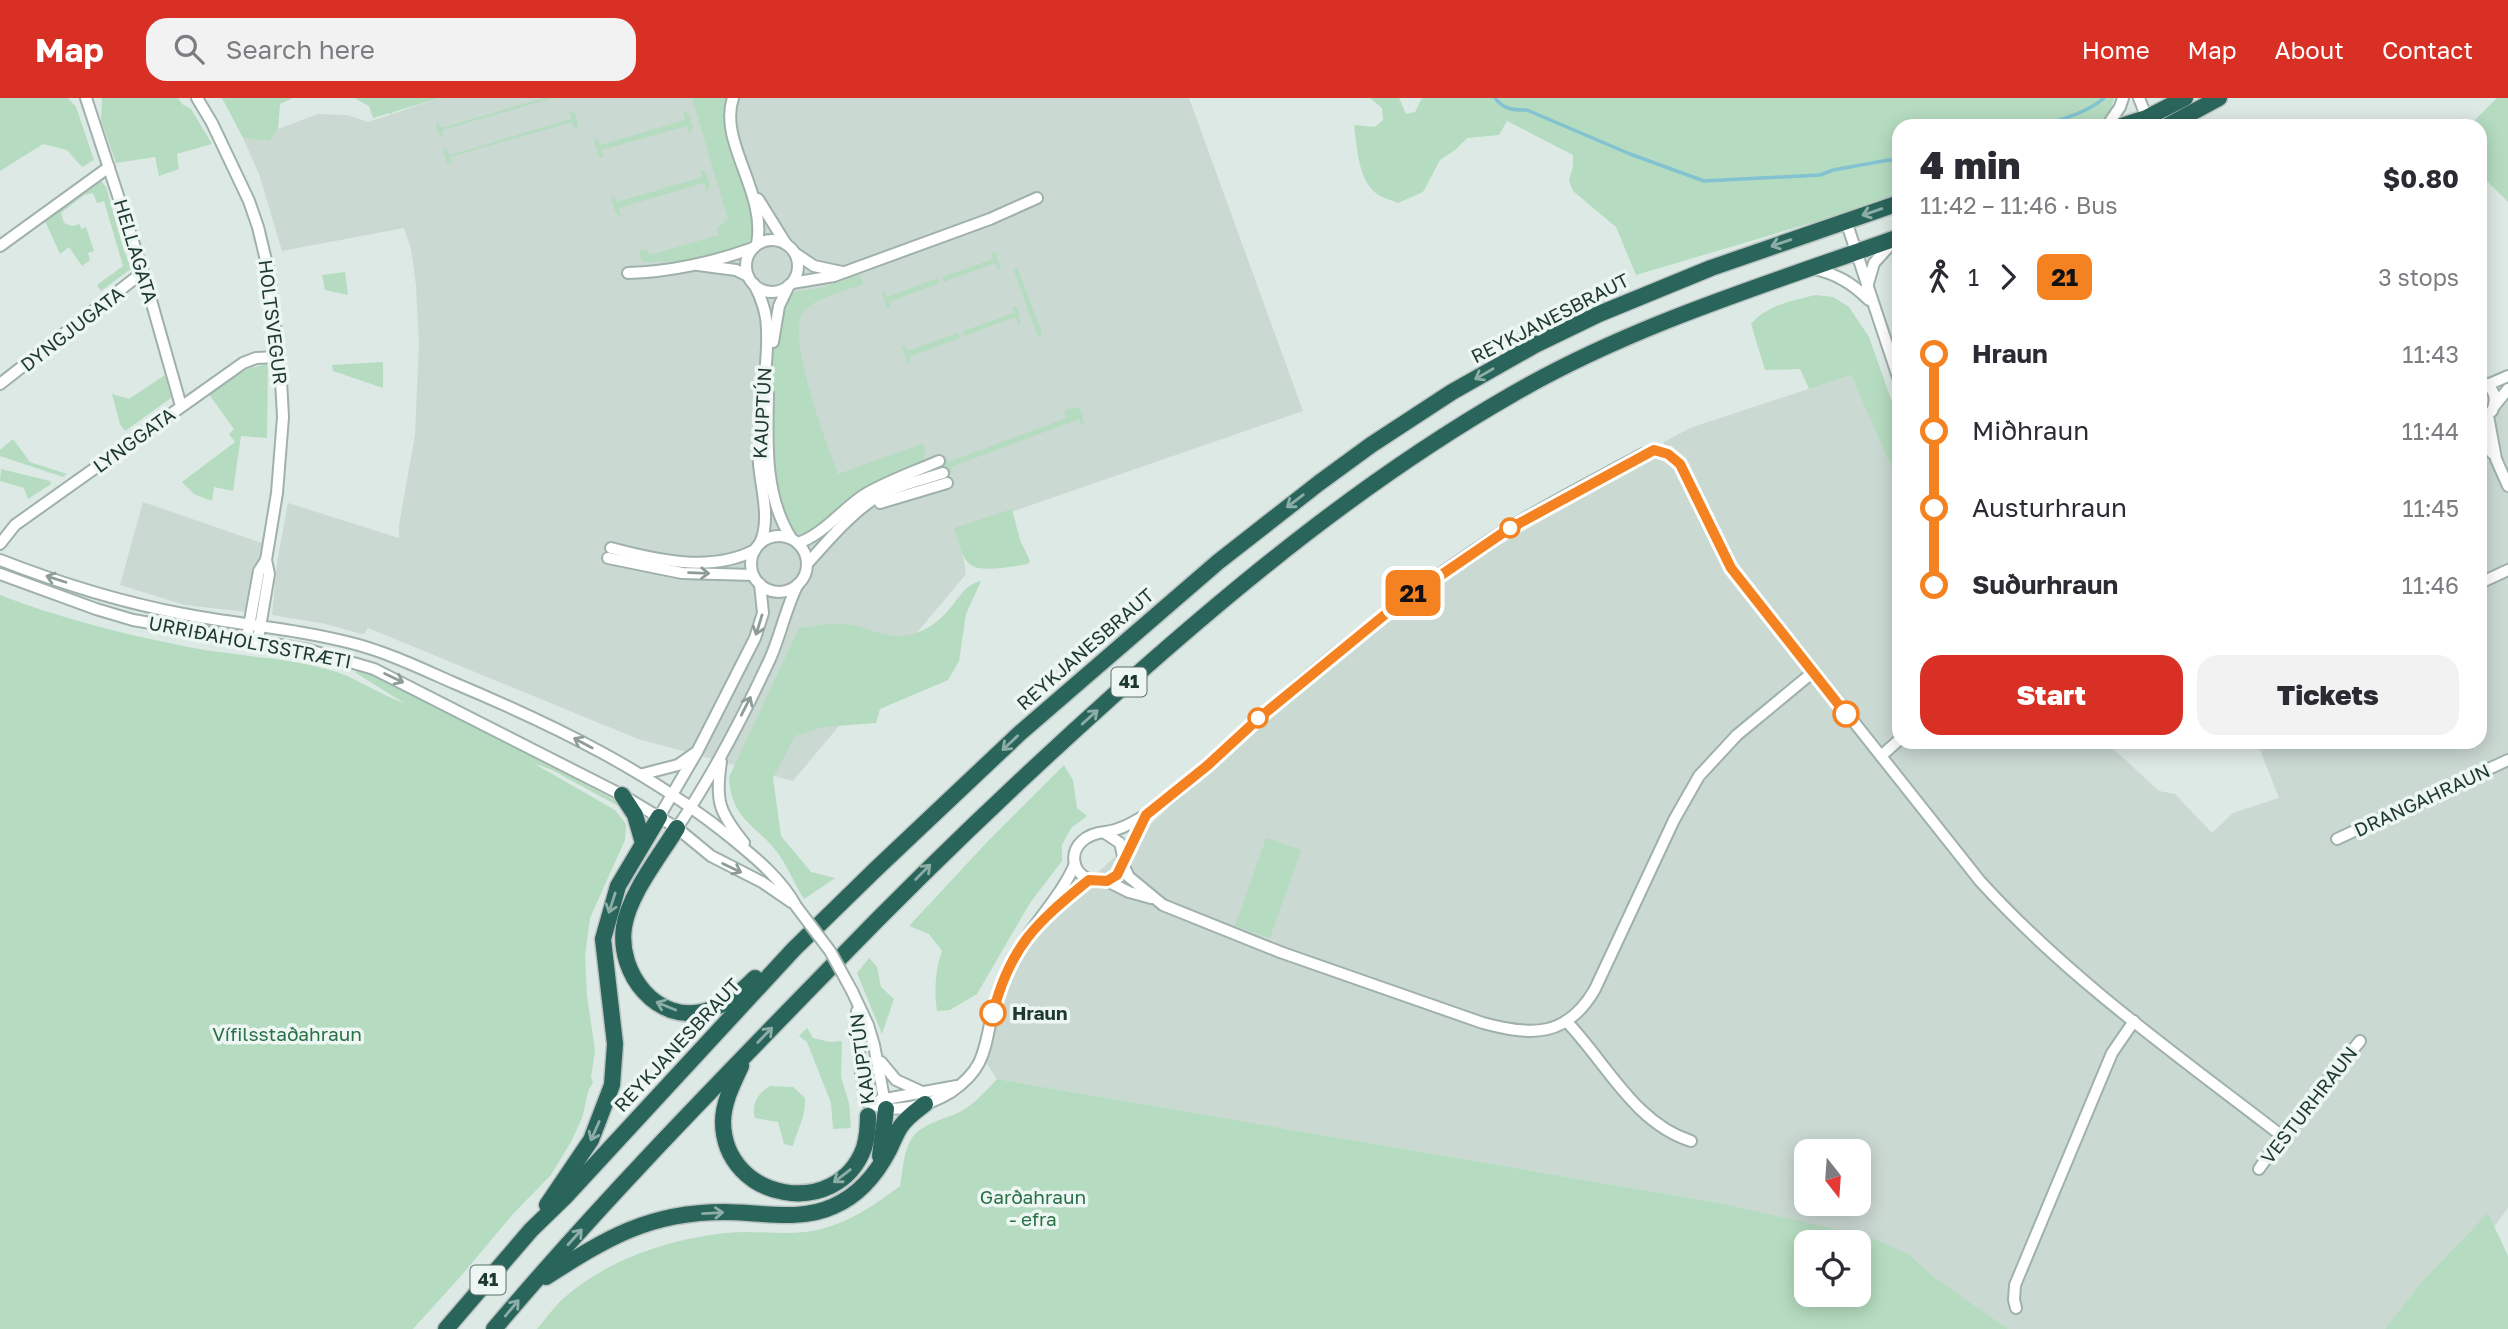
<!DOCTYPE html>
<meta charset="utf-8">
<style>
body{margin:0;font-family:"Golos Text",sans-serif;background:#f2f2f3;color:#2b2b33;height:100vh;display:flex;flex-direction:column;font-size:26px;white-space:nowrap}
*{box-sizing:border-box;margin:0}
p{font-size:23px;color:#7c7c81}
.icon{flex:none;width:38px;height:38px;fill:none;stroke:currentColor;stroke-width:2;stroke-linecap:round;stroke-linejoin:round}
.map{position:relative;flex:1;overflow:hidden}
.details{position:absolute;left:1892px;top:21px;width:595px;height:630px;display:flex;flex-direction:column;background:#fff;border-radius:21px;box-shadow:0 4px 18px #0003}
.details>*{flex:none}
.badge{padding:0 14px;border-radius:10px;font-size:24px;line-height:46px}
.needle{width:46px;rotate:163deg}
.controls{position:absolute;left:1794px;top:1041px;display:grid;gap:14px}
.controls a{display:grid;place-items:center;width:77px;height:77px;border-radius:14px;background:#fff;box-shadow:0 4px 18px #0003;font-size:35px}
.map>.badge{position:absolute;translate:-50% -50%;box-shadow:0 0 0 4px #fff}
.legs{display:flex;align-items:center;gap:10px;height:77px;padding:0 28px;font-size:23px}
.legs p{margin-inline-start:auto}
.headline{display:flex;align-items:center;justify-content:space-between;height:119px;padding:0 28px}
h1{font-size:38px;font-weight:800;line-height:52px}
.primary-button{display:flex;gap:14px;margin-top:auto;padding:14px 28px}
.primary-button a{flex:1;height:80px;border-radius:21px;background:#d93025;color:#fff;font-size:28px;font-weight:800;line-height:80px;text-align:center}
.primary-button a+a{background:#f2f2f3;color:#2b2b33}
ul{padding:0 28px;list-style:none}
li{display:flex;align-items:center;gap:24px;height:77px;font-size:26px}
li i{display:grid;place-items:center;width:10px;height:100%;margin:0 9px;background:currentColor}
li i::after{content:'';width:18px;height:18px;margin:-9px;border:5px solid;border-radius:50%;background:#fff}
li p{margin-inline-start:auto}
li:first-child i{background:linear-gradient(#0000 50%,currentColor 0)}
li:last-child i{background:linear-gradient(currentColor 50%,#0000 0)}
header{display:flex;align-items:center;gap:42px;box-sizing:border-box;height:98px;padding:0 35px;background:#d93025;color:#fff}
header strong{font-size:33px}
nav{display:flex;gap:38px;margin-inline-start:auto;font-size:24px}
.search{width:490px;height:63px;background:#f2f2f3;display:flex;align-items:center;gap:18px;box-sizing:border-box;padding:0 24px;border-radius:21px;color:#7c7c81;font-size:26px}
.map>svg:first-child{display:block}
.built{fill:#cbd9d3;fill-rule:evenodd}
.green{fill:#b5dcc0;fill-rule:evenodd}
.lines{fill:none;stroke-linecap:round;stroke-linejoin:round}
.stream{stroke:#82c2d1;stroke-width:3.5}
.minor-casing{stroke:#a0b1ab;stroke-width:14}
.highway-casing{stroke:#bcc4c2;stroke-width:19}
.minor{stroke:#fff;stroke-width:10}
.highway{stroke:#2a655b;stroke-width:16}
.minor-bridge-casing{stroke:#a0b1ab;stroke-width:14;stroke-linecap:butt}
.minor-bridge{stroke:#fff;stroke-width:10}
.oneway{stroke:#8caea6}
.oneway2{stroke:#8e9c98}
.line-1-casing{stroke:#fff;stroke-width:16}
.line-1{stroke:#f58220;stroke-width:10}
.stop-1-dot{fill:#fff;stroke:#f58220;stroke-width:3.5}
.labels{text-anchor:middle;stroke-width:7;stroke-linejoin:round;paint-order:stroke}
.shield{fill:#edf6f2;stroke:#5c726c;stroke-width:2}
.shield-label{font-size:18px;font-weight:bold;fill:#1e3932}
.street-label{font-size:19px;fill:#1e3932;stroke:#edf6f2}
.stop-label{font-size:19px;font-weight:bold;fill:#1e3932;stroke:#edf6f2;text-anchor:start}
.park-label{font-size:19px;fill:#287046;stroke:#edf6f2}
</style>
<header>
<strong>Map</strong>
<div class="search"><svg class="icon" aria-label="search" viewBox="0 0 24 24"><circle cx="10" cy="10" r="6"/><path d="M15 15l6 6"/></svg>Search here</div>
<nav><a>Home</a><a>Map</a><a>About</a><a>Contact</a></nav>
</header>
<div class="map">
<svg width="2508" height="1231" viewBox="0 0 2508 1231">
<rect width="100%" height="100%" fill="#dde9e4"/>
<g class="built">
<polygon points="440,0 1189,0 1303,313 959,432 966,476 793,683 638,641 368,530 364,536 361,536 326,526 272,517 277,465 288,405 399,440 399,427 415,337 419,245 416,187 411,151 404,130 282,153 259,76 243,40 270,43 278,31 318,16 347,17 368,24"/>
<path d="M 1851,277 L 1899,383 L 1899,644 L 2106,644 L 2159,693 L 2175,696 L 2212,735 L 2233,715 L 2279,700 L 2257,644 L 2480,644 L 2480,314 L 2508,293 L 2508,1110 L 2455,1181 L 2394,1221 L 2385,1231 L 2004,1231 L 1858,1144 L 1719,1105 L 997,981 L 981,957 L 1002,891 L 1027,839 L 1210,672 L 1352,550 L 1493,451 L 1629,371 L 1662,358 L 1664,344 L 1690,330 ZM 1806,1054 L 1858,1054 L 1858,1106 L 1806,1106 Z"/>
<polygon points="143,404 262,445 247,514 185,507 120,487"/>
</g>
<g class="green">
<polygon points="0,0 68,0 76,9 94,62 82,69 67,52 43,46 0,73"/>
<polygon points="102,0 178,0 182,6 191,11 212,46 177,56 179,71 159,78 155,59 116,65 101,22"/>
<polygon points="222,0 293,0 280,6 278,31 270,43 243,40"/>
<polygon points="354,0 440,0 393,14 391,17 390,15 373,20 369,8"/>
<polygon points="544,0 553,0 442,32 444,40 440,38 436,27 438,23 441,30"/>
<path d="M 692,0 L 727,0 L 723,17 L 725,36 L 752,108 C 754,119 757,132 750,141 C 736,163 667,164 642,164 L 639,153 L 647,151 L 649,157 L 719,137 L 717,130 L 728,121 Z"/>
<path d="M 1370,0 L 1399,0 L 1406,16 L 1415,14 L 1422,0 L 2114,0 L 2110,16 L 2098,28 L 1899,28 L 1899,100 L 1814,129 L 1811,125 L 1636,177 L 1616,129 L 1573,93 L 1569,83 L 1573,68 L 1573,57 L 1507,23 L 1499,37 L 1467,40 L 1455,52 L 1440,62 L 1423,94 L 1398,105 C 1392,102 1383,100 1377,96 C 1358,82 1357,49 1354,27 L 1375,29 L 1383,22 L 1382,10 Z"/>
<polygon points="2497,0 2508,0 2508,104 2480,76 2483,68 2480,65 2480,28 2469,28"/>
<polygon points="569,14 575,15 578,26 577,30 575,31 572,24 450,59 452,67 447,65 443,53 446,50 449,57 464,53 571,21"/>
<polygon points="685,14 689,16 693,30 691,34 689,35 687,28 602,52 604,60 599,59 594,43 597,39 600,47 685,22 683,15"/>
<polygon points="700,72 706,74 710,88 708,92 706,93 704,85 619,110 621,118 616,116 611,101 614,97 617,104 702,79"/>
<polygon points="101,83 106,89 124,153 132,170 101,193 97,187 123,168 104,103 97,105 93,95 84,97 61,115 64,125 72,128 80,126 81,131 86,129 94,153 88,155 90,162 82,168 69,149 60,156 45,123"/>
<polygon points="991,154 996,155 1001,171 998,172 995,165 944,184 942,179 993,161"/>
<polygon points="1017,169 1042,235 1041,238 1037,237 1014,173"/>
<polygon points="345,174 348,197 325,192 322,177"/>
<path d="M 860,176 L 863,186 C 847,192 814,201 804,213 C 784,236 828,348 838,376 L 924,345 C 925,352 926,359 921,365 C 914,373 867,390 854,398 C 840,407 812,439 797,435 C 782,430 778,389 777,376 C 776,361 773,347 771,333 C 767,289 772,236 788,195 L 825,189 Z"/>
<polygon points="938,180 940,185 889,204 891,211 887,210 882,194 884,193 887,199"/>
<path d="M 1815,197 L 1833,199 L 1849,209 L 1869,239 L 1899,324 L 1899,386 L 1851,277 L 1809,291 L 1800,271 L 1765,272 L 1751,226 C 1767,207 1792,203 1815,197 Z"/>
<polygon points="1014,208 1017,210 1021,226 1019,227 1015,219 964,238 963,233 1014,215 1012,209"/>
<polygon points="958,235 960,240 909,259 911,265 907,265 902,248 904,247 907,253"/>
<polygon points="383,264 383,290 333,273 332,267"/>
<polygon points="268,266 267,340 241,338 233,393 214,389 212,403 194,396 182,384 235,344 229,336 234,331 208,295 249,270"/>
<polygon points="165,277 171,300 125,333 120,326 112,296 129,301"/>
<polygon points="1075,309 1081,312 1084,326 1082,327 1079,321 951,369 953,376 948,375 943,362 945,357 948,364 1066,320 1064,313"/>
<polygon points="13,341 30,364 67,376 63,379 0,358 0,352"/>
<polygon points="1,371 50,383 51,386 28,401 24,390 0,383"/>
<path d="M 1012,411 L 1020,442 L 1030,463 L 1028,466 C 1015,468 981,475 971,467 C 961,460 958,441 954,430 Z"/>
<path d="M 981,483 L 966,516 L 959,563 L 948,582 L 880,611 L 876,625 L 823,629 L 795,638 L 773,680 L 781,738 L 811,774 L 835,780 L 804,801 C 794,786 788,768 777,754 C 755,726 731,721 729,679 L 799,530 C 815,528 831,524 847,526 C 868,529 888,542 910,537 C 923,534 937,525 946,515 C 957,504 964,486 981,483 Z"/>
<path d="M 0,497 C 57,519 118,535 179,547 C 227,558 278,558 326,571 C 355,578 376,595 404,605 L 356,575 L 357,571 L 405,590 L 624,707 L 622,710 L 552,672 L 533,665 L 615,712 L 626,726 L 625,742 L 590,820 L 585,858 L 587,897 L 595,953 L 591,979 L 593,985 L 589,991 L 582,1020 L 572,1042 L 551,1077 L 513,1116 L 460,1179 L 413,1231 L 0,1231 Z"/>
<path d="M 1064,667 L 1073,682 L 1077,710 L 1087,718 L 1071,730 L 1062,747 L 1062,763 L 1030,805 L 977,896 L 950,912 L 937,913 C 934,892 935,872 942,853 L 929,836 L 909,828 L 989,742 Z"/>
<polygon points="1266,740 1301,752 1270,840 1235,828"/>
<polygon points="869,860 877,869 881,889 894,901 882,936 857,875"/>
<polygon points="807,930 813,940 830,944 842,943 841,979 849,1005 851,1030 833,1031 831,1005 807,944 799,938"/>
<path d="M 997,981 L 1719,1105 L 1853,1135 L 1877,1142 L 1908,1156 L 1932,1178 L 2008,1231 L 537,1231 C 546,1221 554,1208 565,1199 C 609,1161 669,1141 726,1135 C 752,1132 779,1137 805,1134 C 841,1130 872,1109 900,1088 C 903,1072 903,1054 912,1040 C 921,1026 945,1021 960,1014 C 974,1006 986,993 997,981 ZM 1806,1144 L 1858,1144 L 1858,1197 L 1806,1197 Z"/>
<path d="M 770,988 L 793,989 L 805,1000 C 806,1018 798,1030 793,1048 L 784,1046 L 778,1024 L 755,1020 C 751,1006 758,995 770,988 Z"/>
<polygon points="2488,1115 2508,1158 2508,1231 2385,1231 2421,1185"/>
</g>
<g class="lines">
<g class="stream">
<path d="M 1495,0 C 1504,12 1514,12 1527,12 L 1630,56 L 1704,83 L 1820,77 L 1833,72 L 1889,62 L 1899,64"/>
<path d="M 2037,28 C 2059,23 2087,15 2104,0"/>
</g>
<defs>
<g id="minor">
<polyline points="86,0 143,174 181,308"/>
<polyline points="197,0 212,25 249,103 258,129 269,175 281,283 283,319 277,395 266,462 269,476 259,535"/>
<path d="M 733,0 C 718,44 767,94 757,146"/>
<polyline points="2139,0 2150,28"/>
<polyline points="2107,28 2120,9 2123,0"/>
<polyline points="758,101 786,146"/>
<polyline points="1846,123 1899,282"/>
<circle cx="772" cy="168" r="26"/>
<polyline points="0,148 109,69"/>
<polyline points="796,156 814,168 842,174"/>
<polyline points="698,167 736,172 748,178"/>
<path d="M 1811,170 C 1836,176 1851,184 1869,202"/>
<path d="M 628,175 C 669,174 715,164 753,150"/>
<polyline points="792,185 834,178 990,121 1037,100"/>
<path d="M 754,186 C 762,201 767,215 767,232 C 769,277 756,321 759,366 C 761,390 771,422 760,445"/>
<polyline points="1867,189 1874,165 1893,144"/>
<polyline points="773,244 779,208 789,187"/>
<path d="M 2480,283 C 2494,288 2498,300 2492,313 L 2480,322"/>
<polyline points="0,286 143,174"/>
<polyline points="2487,287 2508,278"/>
<path d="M 768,295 C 767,344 764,397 791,440"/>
<polyline points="2495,307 2508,291"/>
<polyline points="2488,318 2496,361 2508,388"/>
<polyline points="2480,336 2492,355"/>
<polyline points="880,405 947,385"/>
<circle cx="779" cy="466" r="28"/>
<path d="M 798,445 C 824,436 841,412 864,397 C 887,383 914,374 939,363"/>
<polyline points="0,446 15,427 243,265 256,260 279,259"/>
<path d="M 611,450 C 656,462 711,475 755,452"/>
<polyline points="608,460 682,475 753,477"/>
<path d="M 0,462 C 59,485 120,504 183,516 C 240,527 299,531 355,546 C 389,555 422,571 454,585 C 554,627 651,674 735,743 C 758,762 782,782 796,808"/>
<path d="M 807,466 C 826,445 845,422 868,405 C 888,389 919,383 943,375"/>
<polyline points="0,476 96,511 133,522 309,552 374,571 622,697 677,730 711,758 762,784 791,804"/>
<polyline points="2480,485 2508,472"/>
<polyline points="248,534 259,473 266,462"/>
<polyline points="1881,658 1899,642"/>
<path d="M 721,664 C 715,703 719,714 744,745"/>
<polyline points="643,676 678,667 695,655"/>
<path d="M 1146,717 L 1117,777 L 1101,784 C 1065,782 1064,738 1105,734 C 1139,731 1191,682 1217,658 C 1306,576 1402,499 1504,433 C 1549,405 1597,381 1643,356 C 1658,351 1669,355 1680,366 L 1732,470 L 1980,783 C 2069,881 2177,957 2282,1038"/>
<polyline points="659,719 697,654 755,540 763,515 760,486"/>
<path d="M 677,730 C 713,677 743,619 770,561 C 781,536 786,509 798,486"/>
<polyline points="1105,735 1120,745 1124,762"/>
<polyline points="2337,741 2508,662"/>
<path d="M 1123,767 L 1129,779 L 1163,807 L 1280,854 L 1483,925 C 1531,938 1567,940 1595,891 L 1674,722 L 1699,678 L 1737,637 L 1812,575"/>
<polyline points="1107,783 1129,794 1151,800"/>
<polyline points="1052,812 1089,782"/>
<polyline points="852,893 868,927 874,947 886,1011"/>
<polyline points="857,913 860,969 867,1004"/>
<path d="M 1566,923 C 1606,964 1634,1025 1691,1043"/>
<polyline points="881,964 896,982 920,993"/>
<path d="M 866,1000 C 879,1014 894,1011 911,1009 C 927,1007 938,1002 951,994 C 982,973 984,956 991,921 C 996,902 1002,883 1011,865 C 1028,830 1059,803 1075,766"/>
<polyline points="880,1002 957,988"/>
<polyline points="2259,1071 2282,1038 2360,943"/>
<polyline points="2016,1210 2014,1202 2015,1187 2112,955 2134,923"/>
</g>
<g id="highway">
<polyline points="2121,28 2146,20 2185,0"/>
<polyline points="2167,28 2219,0"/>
<polyline points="622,697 635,717 643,745"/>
<path d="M 677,730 C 660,758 629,796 624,829 C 617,875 657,927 706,913 C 726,907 741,894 755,880"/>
<path d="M 741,968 C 733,985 723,1005 723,1024 C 724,1103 837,1123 864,1050 C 867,1040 868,1029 868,1018"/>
<polyline points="880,1058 886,1011"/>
<polyline points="547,1107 591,1042 612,987 615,946 603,841 618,788 659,719"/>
<path d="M 546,1179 C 607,1140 649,1114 724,1114 C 760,1114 800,1124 834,1108 C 859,1097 877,1075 889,1052 C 893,1044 896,1035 901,1028 C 907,1019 916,1013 925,1006"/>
<polyline points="446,1231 531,1132 565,1099 794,851 876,771 1020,635 1218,464 1319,385 1371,347 1452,294 1535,247 1599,216 1711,170 1899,105"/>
<path d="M 494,1231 C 601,1104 718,985 834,866 C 925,772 1018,683 1115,596 C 1239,485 1368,379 1513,296 C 1634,226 1768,186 1899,139"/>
</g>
</defs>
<use href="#minor" class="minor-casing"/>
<use href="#highway" class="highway-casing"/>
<use href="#minor" class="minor"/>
<use href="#highway" class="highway"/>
<defs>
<polyline id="minor-bridge" points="796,808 830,853 852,893"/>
</defs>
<use href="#minor-bridge" class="minor-bridge-casing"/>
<use href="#minor-bridge" class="minor-bridge"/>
</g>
<defs><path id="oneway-shaft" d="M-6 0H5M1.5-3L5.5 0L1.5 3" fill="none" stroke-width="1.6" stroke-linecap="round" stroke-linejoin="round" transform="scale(1.75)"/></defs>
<g class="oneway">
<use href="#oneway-shaft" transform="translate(1872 114) rotate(161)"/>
<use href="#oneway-shaft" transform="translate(1781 145) rotate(161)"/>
<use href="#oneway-shaft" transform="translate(1484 276) rotate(150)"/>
<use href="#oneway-shaft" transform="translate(1295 403) rotate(143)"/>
<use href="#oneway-shaft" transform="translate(1090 619) rotate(-42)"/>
<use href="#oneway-shaft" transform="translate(1010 645) rotate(137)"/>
<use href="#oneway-shaft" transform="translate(923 774) rotate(-45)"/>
<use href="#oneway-shaft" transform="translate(612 805) rotate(108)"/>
<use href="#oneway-shaft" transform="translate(666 908) rotate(-158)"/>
<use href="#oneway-shaft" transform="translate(765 937) rotate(-46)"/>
<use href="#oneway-shaft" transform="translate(595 1033) rotate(114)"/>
<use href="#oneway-shaft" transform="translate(842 1078) rotate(142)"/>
<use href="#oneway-shaft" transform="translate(713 1115) rotate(-3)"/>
<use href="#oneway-shaft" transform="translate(575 1139) rotate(-48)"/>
<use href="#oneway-shaft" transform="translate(512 1210) rotate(-50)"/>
</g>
<g class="oneway2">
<use href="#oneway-shaft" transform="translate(699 475) rotate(2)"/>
<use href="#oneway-shaft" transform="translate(56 481) rotate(-162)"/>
<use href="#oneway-shaft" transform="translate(759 527) rotate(107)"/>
<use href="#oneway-shaft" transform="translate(394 580) rotate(26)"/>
<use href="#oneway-shaft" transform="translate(746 608) rotate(-63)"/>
<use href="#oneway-shaft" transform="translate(583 645) rotate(-152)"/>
<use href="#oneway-shaft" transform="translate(732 770) rotate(26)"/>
</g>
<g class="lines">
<defs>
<path id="line-1" d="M 993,915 C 1010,848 1037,824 1089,782 L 1107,783 L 1117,777 L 1146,717 L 1208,667 L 1259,620 L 1393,510 L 1507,432 L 1654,352 L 1668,356 L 1680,366 L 1731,470 L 1846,616"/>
</defs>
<use href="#line-1" class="line-1-casing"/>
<use href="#line-1" class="line-1"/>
</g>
<g class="stop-1-dot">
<circle cx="1510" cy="430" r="9"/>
<circle cx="1846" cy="616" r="12"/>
<circle cx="1258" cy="620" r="9"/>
<circle cx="993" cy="915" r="12"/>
</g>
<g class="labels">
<g class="shield">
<rect x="1111.5" y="569.5" width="35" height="29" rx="5"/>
<rect x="470.5" y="1167.5" width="35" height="29" rx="5"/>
</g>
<g class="shield-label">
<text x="1129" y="590">41</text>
<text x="488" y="1188">41</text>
</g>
<g class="street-label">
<text transform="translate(136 153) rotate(73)" y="7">HELLAGATA</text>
<text transform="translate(1550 220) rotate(-27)" y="7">REYKJANESBRAUT</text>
<text transform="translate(273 224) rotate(83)" y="7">HOLTSVEGUR</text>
<text transform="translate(72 231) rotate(-38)" y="7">DYNGJUGATA</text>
<text transform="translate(762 315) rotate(-87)" y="7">KAUPTÚN</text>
<text transform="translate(134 342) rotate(-36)" y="7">LYNGGATA</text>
<text transform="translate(250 544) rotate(11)" y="7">URRIÐAHOLTSSTRÆTI</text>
<text transform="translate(1085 551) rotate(-41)" y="7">REYKJANESBRAUT</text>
<text transform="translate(2422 702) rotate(-25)" y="7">DRANGAHRAUN</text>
<text transform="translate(677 947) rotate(-47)" y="7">REYKJANESBRAUT</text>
<text transform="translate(862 961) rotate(-97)" y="7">KAUPTÚN</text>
<text transform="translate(2309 1007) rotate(-52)" y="7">VESTURHRAUN</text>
</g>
<g class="stop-label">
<text x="1012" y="922">Hraun</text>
</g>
<g class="park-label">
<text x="287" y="943">Vífilsstaðahraun</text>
<text x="1033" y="1106">Garðahraun<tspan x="1033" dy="22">- efra</tspan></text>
</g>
</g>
</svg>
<div class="controls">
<a><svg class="needle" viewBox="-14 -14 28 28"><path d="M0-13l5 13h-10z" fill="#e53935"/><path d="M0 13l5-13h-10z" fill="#7c7c81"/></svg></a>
<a><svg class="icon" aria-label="locate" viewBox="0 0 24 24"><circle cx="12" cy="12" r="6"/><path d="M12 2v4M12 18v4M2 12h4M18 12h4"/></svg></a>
</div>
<b class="badge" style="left:1413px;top:495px;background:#f58220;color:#111">21</b>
<section class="details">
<div class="headline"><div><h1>4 min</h1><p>11:42 – 11:46 · Bus</p></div><b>$0.80</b></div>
<div class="legs"><svg class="icon" aria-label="walk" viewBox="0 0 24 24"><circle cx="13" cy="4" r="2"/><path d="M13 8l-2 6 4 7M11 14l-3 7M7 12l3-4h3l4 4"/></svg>1<svg class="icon" aria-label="forward" viewBox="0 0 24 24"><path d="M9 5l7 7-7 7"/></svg><b class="badge" style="background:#f58220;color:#111">21</b><p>3 stops</p></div>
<ul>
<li><i style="color:#f58220"></i><b>Hraun</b><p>11:43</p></li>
<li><i style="color:#f58220"></i><span>Miðhraun</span><p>11:44</p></li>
<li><i style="color:#f58220"></i><span>Austurhraun</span><p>11:45</p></li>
<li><i style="color:#f58220"></i><b>Suðurhraun</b><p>11:46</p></li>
</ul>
<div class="primary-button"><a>Start</a><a>Tickets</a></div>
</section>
</div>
